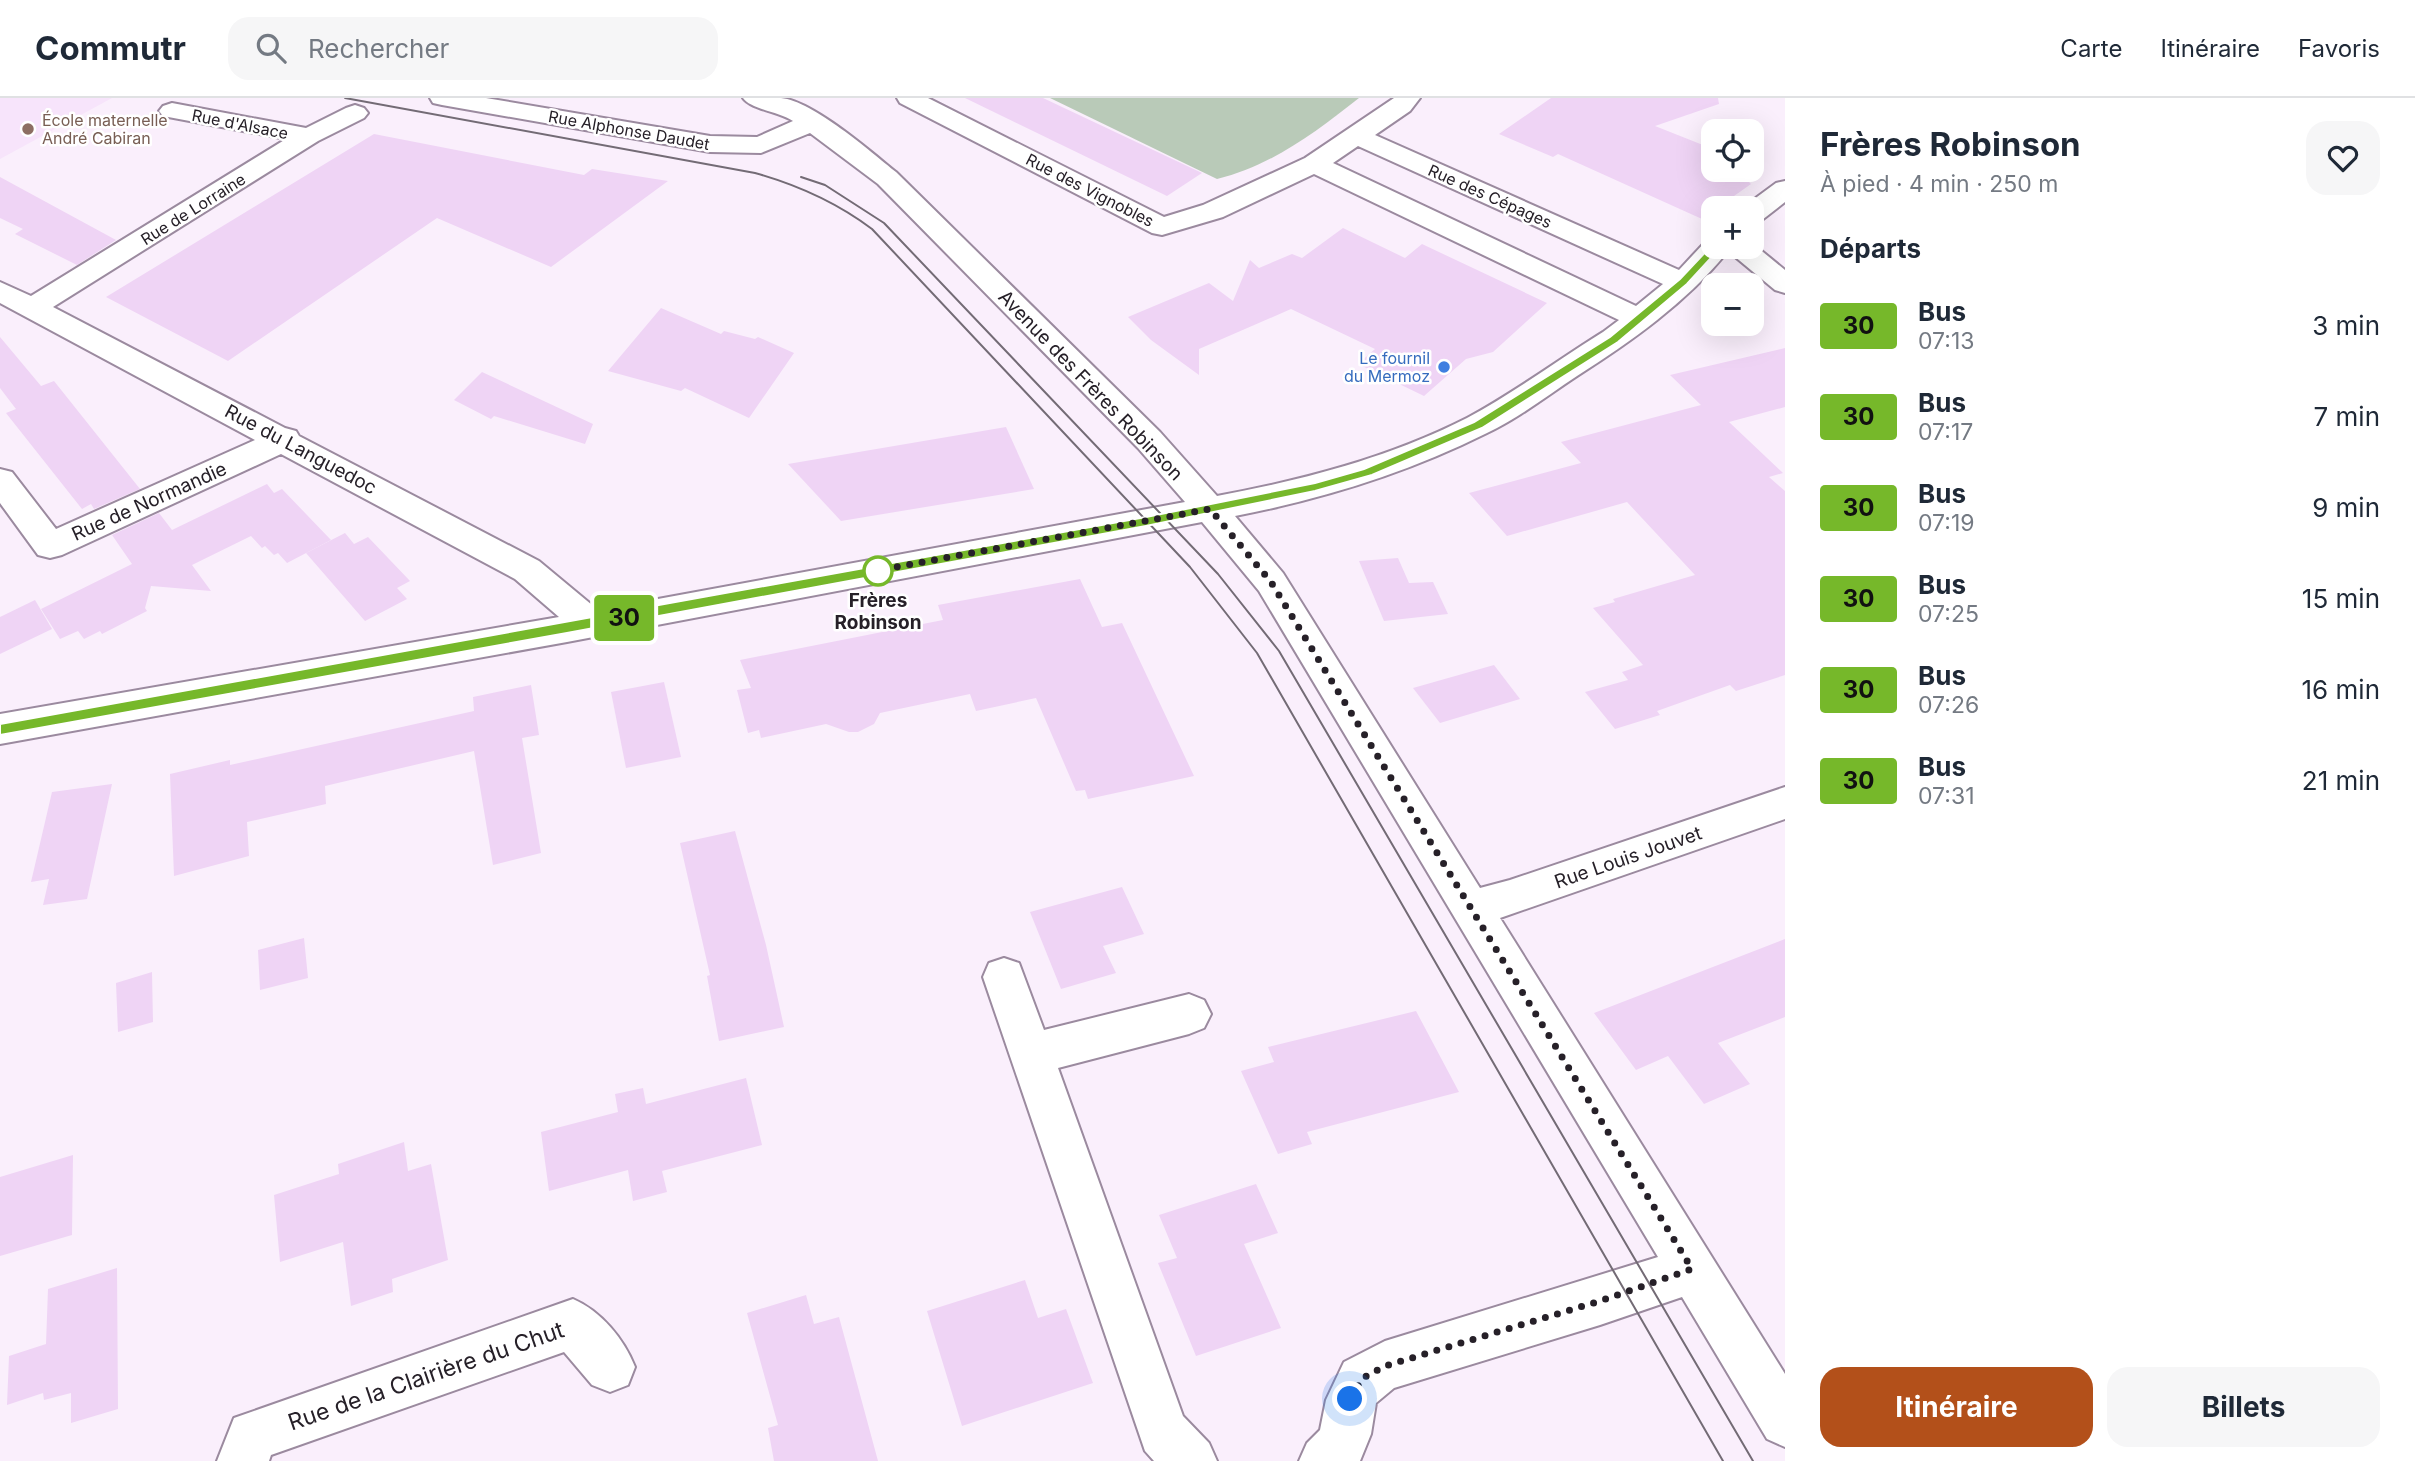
<!DOCTYPE html>
<html lang="fr">
<meta charset="utf-8">
<style>
body{margin:0;font-family:Inter,sans-serif;background:#f6f6f7;color:#1f2937;height:100vh;display:flex;flex-direction:column;font-size:26px;white-space:nowrap}
*{box-sizing:border-box;margin:0}
p{font-size:23px;color:#747a83}
.icon{flex:none;width:38px;height:38px;fill:none;stroke:currentColor;stroke-width:2;stroke-linecap:round;stroke-linejoin:round}
.map{position:relative;flex:1;overflow:hidden}
.panel{display:flex;flex-direction:column;background:#fff;width:630px}
.panel>*{flex:none}
.badge{padding:0 14px;border-radius:5px;font-size:24px;line-height:46px}
.fabs{position:absolute;left:1701px;top:21px;display:grid;gap:14px}
.fabs a{display:grid;place-items:center;width:63px;height:63px;border-radius:14px;background:#fff;box-shadow:0 7px 28px #0002;font-size:35px}
.you{position:absolute;width:35px;height:35px;margin:-18px;border:5px solid #fff;border-radius:50%;background:#1a73e8;box-shadow:0 0 0 10px #1a73e833}
.map>.badge{position:absolute;translate:-50% -50%;box-shadow:0 0 0 4px #fff}
h2{padding:0 35px;font-size:26px;line-height:63px}
.round{display:grid;place-items:center;flex:none;width:74px;height:74px;border-radius:21px;background:#f6f6f7}
.summary{display:flex;align-items:center;justify-content:space-between;height:119px;padding:0 35px}
h1{font-size:33px;font-weight:700;line-height:52px}
.action{display:flex;gap:14px;margin-top:auto;padding:14px 35px}
.action a{flex:1;height:80px;border-radius:21px;background:#b3501a;color:#fff;font-size:28px;font-weight:700;line-height:80px;text-align:center}
.action a+a{background:#f6f6f7;color:#1f2937}
ul{padding:0;list-style:none}
li{display:flex;align-items:center;gap:21px;height:91px;padding:0 35px}
li div{flex:1}
li b{display:block;font-size:26px}
li em{font-style:normal}
li .badge{min-width:77px;font-weight:700;text-align:center}
header{display:flex;align-items:center;gap:42px;box-sizing:border-box;height:98px;padding:0 35px;background:#fff;border-bottom:2px solid #e0e1e3}
header strong{font-size:33px}
nav{display:flex;gap:38px;margin-inline-start:auto;font-size:24px}
.search{width:490px;height:63px;background:#f6f6f7;display:flex;align-items:center;gap:18px;box-sizing:border-box;padding:0 24px;border-radius:21px;color:#747a83;font-size:26px}
main{display:flex;flex:1;min-height:0}
.map>svg:first-child{display:block}
.built{fill:#f7e4fb}
.green{fill:#b9cab8}
.building{fill:#efd4f5}
.lines{fill:none;stroke-linecap:round;stroke-linejoin:round}
.minor-casing{stroke:#9b8a9f;stroke-width:4}
.minor{fill:#fff;fill-rule:evenodd}
.tram{stroke:#736b75;stroke-width:2}
.line{fill:#76b82a;stroke:#fff;stroke-width:2}
.walk{stroke:#262028;stroke-width:7;stroke-dasharray:0 12.6}
.education-dot{fill:#8d6e63;stroke:#fff;stroke-width:2.5}
.shop-dot{fill:#3f7fe0;stroke:#fff;stroke-width:2.5}
.stop-dot{fill:#fff;stroke:#76b82a;stroke-width:3.5}
.labels{text-anchor:middle;stroke-width:5;stroke-linejoin:round;paint-order:stroke}
.far-education-label{font-size:16px;fill:#785e54;stroke:#fff;text-anchor:start}
.far-street-label{font-size:16px;fill:#262028;stroke:#fff}
.far-shop-label{font-size:16px;fill:#366cbe;stroke:#fff;text-anchor:end}
.street-label{font-size:19px;fill:#262028;stroke:#fff}
.stop-label{font-size:19px;font-weight:bold;fill:#262028;stroke:#fff}
.near-street-label{font-size:23px;fill:#262028;stroke:#fff}
</style>
<header>
<strong>Commutr</strong>
<div class="search"><svg class="icon" aria-label="search" viewBox="0 0 24 24"><circle cx="10" cy="10" r="6"/><path d="M15 15l6 6"/></svg>Rechercher</div>
<nav><a>Carte</a><a>Itinéraire</a><a>Favoris</a></nav>
</header>
<main>
<div class="map">
<svg width="1785" height="1363" viewBox="0 0 1785 1363">
<rect width="100%" height="100%" fill="#faeffc"/>
<polygon class="built" points="0,0 112,0 0,61"/>
<path class="green" d="M 1050,0 L 1359,0 C 1316,34 1271,68 1217,81 Z"/>
<g class="building">
<polygon points="965,0 1043,0 1202,75 1167,98"/>
<polygon points="1551,0 1718,0 1719,6 1655,28 1713,51 1713,72 1752,72 1752,66 1763,71 1749,84 1751,86 1717,110 1713,110 1713,113 1702,121 1558,56 1553,59 1499,36"/>
<polygon points="374,36 584,77 592,71 668,83 551,169 437,120 228,263 106,199"/>
<polygon points="0,79 116,142 77,167 15,136 23,131 0,120"/>
<polygon points="1343,130 1405,160 1422,146 1547,205 1493,254 1466,261 1424,298 1358,266 1375,251 1291,211 1199,251 1199,277 1151,242 1128,219 1209,185 1233,203 1250,162 1259,170 1292,156 1302,160"/>
<polygon points="661,210 721,236 724,233 755,241 758,239 794,255 749,320 685,290 681,293 608,273"/>
<polygon points="0,239 41,288 54,283 140,391 94,411 91,406 82,411 6,315 16,311 0,290"/>
<polygon points="1785,250 1785,309 1729,324 1783,375 1769,379 1785,393 1785,577 1736,593 1730,587 1657,613 1660,617 1615,631 1585,594 1628,582 1622,574 1643,567 1593,510 1615,504 1613,501 1695,477 1627,404 1507,438 1469,395 1581,365 1561,344 1701,307 1670,277"/>
<polygon points="482,274 593,326 585,346 494,318 491,321 454,302"/>
<polygon points="1006,329 1034,391 841,423 788,366"/>
<polygon points="267,386 274,395 282,391 331,442 287,465 278,455 274,457 265,448 262,450 251,438 192,467 211,493 151,488 145,510 147,513 102,536 100,533 84,541 78,533 60,541 41,511 132,466 112,437 159,415 172,432"/>
<polygon points="345,435 354,446 368,439 410,483 397,490 407,501 365,523 306,455"/>
<polygon points="1398,460 1409,485 1433,484 1448,516 1384,523 1359,463"/>
<polygon points="1080,481 1102,529 1122,525 1194,678 1088,701 1085,692 1076,693 1036,600 976,613 970,596 880,615 874,626 858,634 849,634 826,626 761,640 759,632 748,635 737,592 751,590 740,562 943,522 938,507"/>
<polygon points="35,502 52,531 0,556 0,519"/>
<polygon points="1494,567 1520,601 1440,625 1413,590"/>
<polygon points="664,584 681,659 626,670 611,594"/>
<polygon points="531,587 539,637 522,640 541,755 493,767 474,653 325,688 326,706 247,724 249,758 174,778 170,676 230,662 230,667 474,613 473,599"/>
<polygon points="112,686 87,801 43,807 49,781 31,784 52,694"/>
<polygon points="735,733 766,847 784,929 719,943 707,878 710,877 680,745"/>
<polygon points="1122,789 1144,836 1103,848 1116,875 1061,891 1030,814"/>
<polygon points="304,840 308,880 260,892 258,852"/>
<polygon points="1785,841 1785,919 1718,945 1750,986 1704,1006 1668,958 1636,972 1594,915"/>
<polygon points="152,874 153,924 118,934 116,885"/>
<polygon points="1416,913 1459,994 1307,1034 1312,1046 1278,1056 1241,973 1274,964 1268,949"/>
<polygon points="746,980 762,1047 662,1073 667,1094 633,1103 628,1072 549,1093 541,1034 618,1014 615,996 643,990 646,1006"/>
<polygon points="404,1044 408,1073 431,1066 448,1162 392,1181 393,1194 351,1208 343,1144 280,1164 274,1097 339,1076 338,1066"/>
<polygon points="73,1057 72,1137 0,1158 0,1079"/>
<polygon points="1256,1086 1278,1135 1244,1146 1281,1230 1196,1258 1158,1165 1177,1160 1159,1117"/>
<polygon points="117,1170 118,1311 71,1325 71,1295 44,1302 43,1295 7,1307 9,1258 46,1246 48,1191"/>
<polygon points="1025,1182 1038,1220 1066,1211 1093,1285 962,1328 927,1213"/>
<polygon points="806,1197 814,1226 839,1219 878,1363 774,1363 768,1330 778,1327 747,1215"/>
</g>
<g class="lines">
<defs>
<g id="minor">
<path d="M 430,0 L 486,0 L 710,38 L 757,39 L 793,23 C 780,14 750,11 743,0 C 755,0 769,0 781,0 C 813,3 871,54 896,74 L 1160,334 L 1217,398 C 1303,382 1388,360 1467,320 C 1514,295 1558,262 1603,234 L 1619,222 L 1314,76 L 1223,119 L 1162,137 L 1152,135 L 900,5 L 897,0 L 928,0 L 1164,119 L 1203,107 L 1305,60 L 1394,0 L 1420,0 L 1410,13 L 1375,37 L 1679,172 L 1706,143 L 1713,141 L 1713,149 L 1752,149 L 1752,145 L 1785,172 L 1785,195 L 1775,192 L 1728,153 C 1687,204 1632,243 1577,278 C 1548,297 1519,320 1487,335 C 1407,375 1323,401 1235,418 L 1283,475 L 1480,790 L 1510,782 L 1785,689 L 1785,721 L 1500,820 L 1785,1276 L 1785,1349 L 1767,1341 L 1682,1199 L 1600,1227 L 1394,1290 L 1376,1305 L 1371,1336 L 1360,1363 L 1299,1363 L 1307,1345 L 1320,1332 L 1326,1302 L 1344,1264 L 1385,1243 L 1658,1159 L 1259,493 L 1202,424 L 567,544 L 0,646 L 0,616 L 559,519 L 515,481 L 281,356 L 62,457 L 50,460 L 38,457 L 0,405 L 0,371 L 12,374 L 56,431 L 255,342 L 0,205 L 0,184 L 31,198 L 286,41 L 163,18 L 159,13 L 163,8 L 172,5 L 306,30 L 346,10 L 355,7 L 364,10 L 368,15 L 364,20 L 318,43 L 53,209 L 285,330 L 296,333 L 299,338 L 539,463 L 598,512 L 1185,404 L 1138,350 L 878,86 L 810,35 L 761,55 L 710,54 L 442,7 L 433,5 ZM 1358,48 L 1663,186 L 1636,208 L 1333,65 Z"/>
<polygon points="1785,83 1785,104 1762,122 1752,124 1752,110 1742,110 1776,85"/>
<polygon points="1004,860 1019,865 1044,932 1189,896 1204,902 1211,916 1204,930 1189,936 1058,970 1183,1318 1209,1345 1217,1363 1154,1363 1145,1353 983,879 989,865"/>
<path d="M 573,1201 C 601,1213 624,1241 635,1269 L 628,1287 L 610,1294 L 592,1287 L 564,1254 L 271,1357 L 269,1363 L 217,1363 L 234,1320 Z"/>
</g>
</defs>
<use href="#minor" class="minor-casing"/>
<use href="#minor" class="minor"/>
<g class="tram">
<path d="M 345,0 L 755,75 C 798,87 836,104 872,131 L 1190,469 L 1257,555 L 1723,1363"/>
<polyline points="801,79 825,87 884,125 1218,476 1279,553 1753,1363"/>
</g>
</g>
<polygon class="line" points="1712,147 1721,149 1687,186 1618,244 1482,330 1372,377 1315,393 1146,428 567,535 0,637 0,626 1146,419 1315,385 1364,371 1474,324 1610,239 1680,181"/>
<g class="lines">
<polyline class="walk" points="878,473 869,474 1210,411 1271,484 1692,1171 1600,1203 1385,1268 1363,1280 1350,1301"/>
</g>
<circle class="education-dot" cx="28" cy="31" r="7"/>
<circle class="shop-dot" cx="1444" cy="269" r="7"/>
<circle class="stop-dot" cx="878" cy="473" r="14"/>
<g class="labels">
<g class="far-education-label">
<text x="42" y="28">École maternelle<tspan x="42" dy="18">André Cabiran</tspan></text>
</g>
<g class="far-street-label">
<text transform="translate(240 26) rotate(11)" y="6">Rue d'Alsace</text>
<text transform="translate(629 32) rotate(10)" y="6">Rue Alphonse Daudet</text>
<text transform="translate(1090 92) rotate(27)" y="6">Rue des Vignobles</text>
<text transform="translate(1490 98) rotate(24)" y="6">Rue des Cépages</text>
<text transform="translate(193 111) rotate(-32)" y="6">Rue de Lorraine</text>
</g>
<g class="far-shop-label">
<text x="1430" y="266">Le fournil<tspan x="1430" dy="18">du Mermoz</tspan></text>
</g>
<g class="street-label">
<text transform="translate(1091 287) rotate(46)" y="7">Avenue des Frères Robinson</text>
<text transform="translate(301 351) rotate(28)" y="7">Rue du Languedoc</text>
<text transform="translate(149 403) rotate(-24)" y="7">Rue de Normandie</text>
<text transform="translate(1628 759) rotate(-19)" y="7">Rue Louis Jouvet</text>
</g>
<g class="stop-label">
<text x="878" y="509">Frères<tspan x="878" dy="22">Robinson</tspan></text>
</g>
<g class="near-street-label">
<text transform="translate(426 1278) rotate(-19)" y="8">Rue de la Clairière du Chut</text>
</g>
</g>
</svg>
<div class="fabs">
<a><svg class="icon" aria-label="locate" viewBox="0 0 24 24"><circle cx="12" cy="12" r="6"/><path d="M12 2v4M12 18v4M2 12h4M18 12h4"/></svg></a>
<a>+</a>
<a>−</a>
</div>
<div class="you" style="left:1350px;top:1301px"></div>
<b class="badge" style="left:624px;top:520px;background:#76b82a;color:#111">30</b>
</div>
<section class="panel">
<div class="summary"><div><h1>Frères Robinson</h1><p>À pied · 4 min · 250 m</p></div><a class="round"><svg class="icon" aria-label="heart" viewBox="0 0 24 24"><path d="M12 20l-8-8c-3-5 5-10 8-4 3-6 11-1 8 4z"/></svg></a></div>
<h2>Départs</h2>
<ul>
<li><span class="badge" style="background:#76b82a;color:#111">30</span><div><b>Bus</b><p>07:13</p></div><em>3 min</em></li>
<li><span class="badge" style="background:#76b82a;color:#111">30</span><div><b>Bus</b><p>07:17</p></div><em>7 min</em></li>
<li><span class="badge" style="background:#76b82a;color:#111">30</span><div><b>Bus</b><p>07:19</p></div><em>9 min</em></li>
<li><span class="badge" style="background:#76b82a;color:#111">30</span><div><b>Bus</b><p>07:25</p></div><em>15 min</em></li>
<li><span class="badge" style="background:#76b82a;color:#111">30</span><div><b>Bus</b><p>07:26</p></div><em>16 min</em></li>
<li><span class="badge" style="background:#76b82a;color:#111">30</span><div><b>Bus</b><p>07:31</p></div><em>21 min</em></li>
</ul>
<div class="action"><a>Itinéraire</a><a>Billets</a></div>
</section>
</main>
